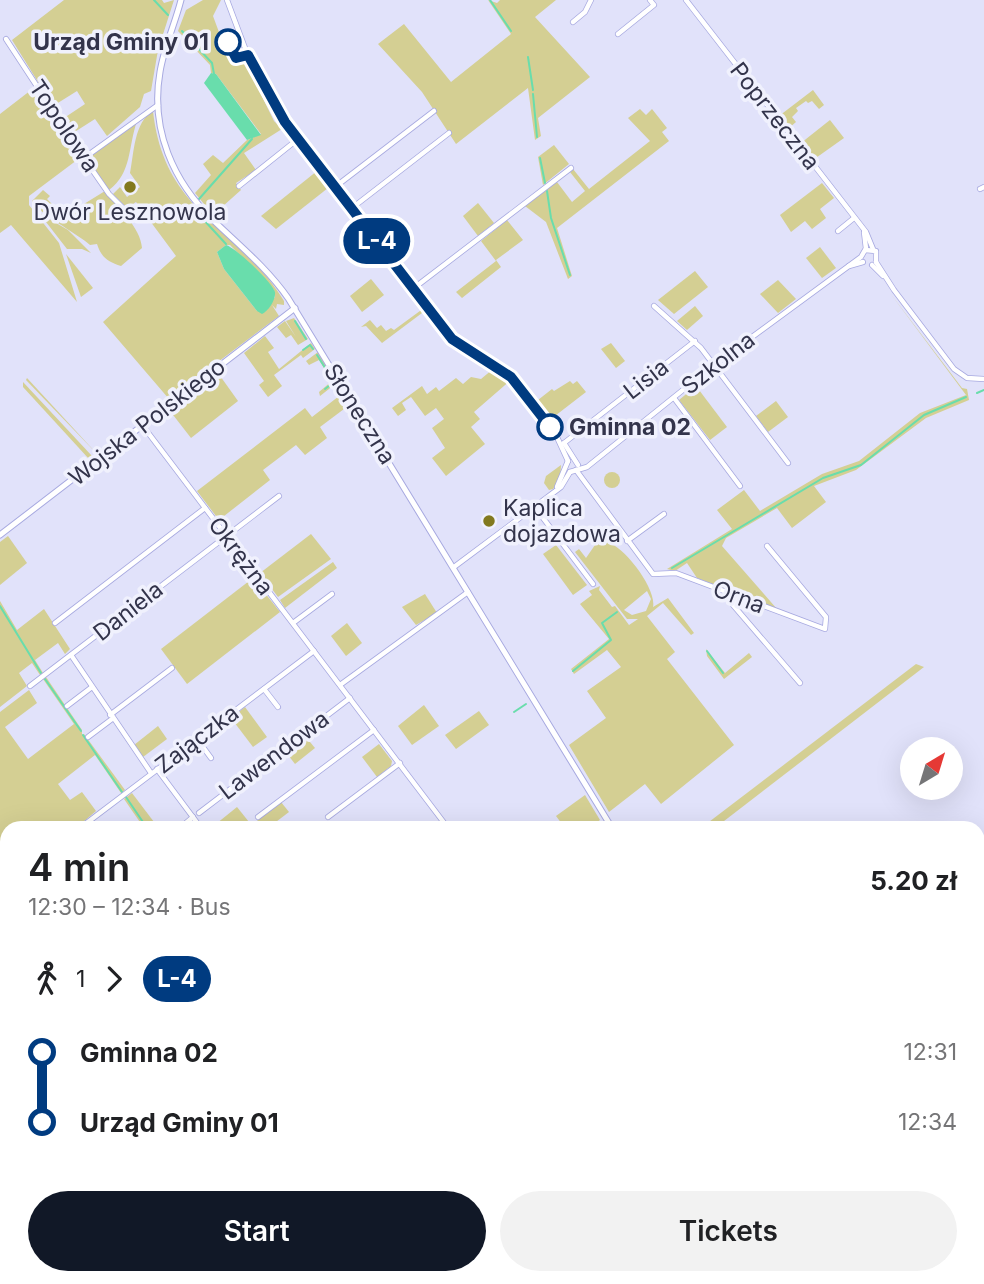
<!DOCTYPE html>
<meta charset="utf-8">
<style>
body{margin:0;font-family:Inter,sans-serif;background:#f2f2f2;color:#202124;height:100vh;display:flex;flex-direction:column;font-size:26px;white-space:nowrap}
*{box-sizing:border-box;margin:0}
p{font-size:23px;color:#757577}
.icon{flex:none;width:38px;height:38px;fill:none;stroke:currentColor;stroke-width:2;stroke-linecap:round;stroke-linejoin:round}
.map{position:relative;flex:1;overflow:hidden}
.panel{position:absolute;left:0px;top:821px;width:985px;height:464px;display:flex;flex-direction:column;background:#fff;border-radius:21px 21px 0 0;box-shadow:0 7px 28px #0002}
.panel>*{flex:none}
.badge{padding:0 14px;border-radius:23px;font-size:24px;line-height:46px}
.needle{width:46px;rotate:38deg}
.controls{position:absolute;left:900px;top:737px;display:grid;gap:14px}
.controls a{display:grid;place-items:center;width:63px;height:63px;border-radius:50%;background:#fff;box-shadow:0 7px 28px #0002;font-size:35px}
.map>.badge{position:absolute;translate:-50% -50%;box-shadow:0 0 0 4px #fff}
.legs{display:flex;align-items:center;gap:10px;height:77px;padding:0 28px;font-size:23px}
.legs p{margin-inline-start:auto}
.summary{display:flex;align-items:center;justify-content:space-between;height:119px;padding:0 28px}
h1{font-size:38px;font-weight:600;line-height:52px}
.button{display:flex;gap:14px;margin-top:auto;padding:14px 28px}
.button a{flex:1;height:80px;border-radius:42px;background:#111827;color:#fff;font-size:28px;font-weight:600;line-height:80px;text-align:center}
.button a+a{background:#f2f2f2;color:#202124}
ul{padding:0 28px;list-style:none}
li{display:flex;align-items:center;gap:24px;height:70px;font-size:26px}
li i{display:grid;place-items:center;width:10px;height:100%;margin:0 9px;background:currentColor}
li i::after{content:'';width:18px;height:18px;margin:-9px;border:5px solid;border-radius:50%;background:#fff}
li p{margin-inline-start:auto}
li:first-child i{background:linear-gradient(#0000 50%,currentColor 0)}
li:last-child i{background:linear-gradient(currentColor 50%,#0000 0)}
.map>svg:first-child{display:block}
.green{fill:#d4cf93;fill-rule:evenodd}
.water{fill:#69ddac}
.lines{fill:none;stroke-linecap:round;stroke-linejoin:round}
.stream{stroke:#69ddac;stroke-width:2}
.street-casing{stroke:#a7a9e0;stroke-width:6}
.secondary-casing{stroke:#a7a9e0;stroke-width:7}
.highway-casing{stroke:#fff;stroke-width:9}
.street{stroke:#fff;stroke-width:4.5}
.secondary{stroke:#fff;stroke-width:5}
.highway{stroke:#cd79ad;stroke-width:7}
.line-1-casing{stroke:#fff;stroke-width:16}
.line-1{stroke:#003b80;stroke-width:10}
.stop-1-dot{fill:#fff;stroke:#003b80;stroke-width:3.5}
.poi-dot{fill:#82791e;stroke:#f0f1fd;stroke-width:2.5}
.labels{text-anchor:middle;stroke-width:7;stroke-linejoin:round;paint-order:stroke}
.stop-label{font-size:23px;font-weight:bold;fill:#33344b;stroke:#f0f1fd;text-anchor:end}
.street-label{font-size:23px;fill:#33344b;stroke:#f0f1fd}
.poi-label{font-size:23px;fill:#33344b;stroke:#f0f1fd}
</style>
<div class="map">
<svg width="984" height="1284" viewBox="0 0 984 1284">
<rect width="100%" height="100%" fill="#e1e2fa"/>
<g class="green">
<polygon points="64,0 162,0 164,3 174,0 158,50 151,91 144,94 140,107 107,136 95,119 73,133 67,125 70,120 64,118 85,104 77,91 53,106 12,40"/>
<polygon points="203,0 221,0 213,16 223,43 236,60 248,62 246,64 274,121 282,129 244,153 256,170 236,183 241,190 213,215 195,193 211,175 203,164 213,155 223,163 247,140 261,134 216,74 211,73 210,65 178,31 186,10"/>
<polygon points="488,0 497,3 500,0 556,0 535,17 590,77 538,118 541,136 535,140 528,88 456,144 422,92 378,44 404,24 451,82 511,34"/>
<polygon points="35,87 81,157 29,196 29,205 59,243 77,302 11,225 0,233 0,114"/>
<polygon points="813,90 824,105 819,109 812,101 808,103 806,101 796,108 798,111 792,117 796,122 789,128 779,116"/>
<polygon points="640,109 646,115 652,109 667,128 662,132 669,141 557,228 572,276 568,279 546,222 525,206 557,182 572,202 585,191 570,172 573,169 589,189 650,141 628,118"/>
<path d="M 153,111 C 164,214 238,226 284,301 L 284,305 L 277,304 L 276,309 L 272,305 L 279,316 L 169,399 L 103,322 L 176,256 L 136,202 L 127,208 L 113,194 L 120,187 L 127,197 L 140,187 L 130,173 C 134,153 134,122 153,111 ZM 226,245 L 230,245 L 274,290 L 275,297 L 268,306 L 257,311 L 224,269 L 217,252 Z"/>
<polygon points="830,120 844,138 813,160 801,143"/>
<path d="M 137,121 C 128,147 132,173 109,190 L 87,159 Z"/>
<polygon points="554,145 569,164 543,185 538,157"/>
<polygon points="317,171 328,188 276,229 261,216"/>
<polygon points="822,183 834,198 820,209 826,218 812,229 805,221 791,232 780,215"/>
<path d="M 43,190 L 50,196 L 47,199 L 57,209 L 67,207 L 71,212 L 105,191 C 117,206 141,228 142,248 L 121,266 C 108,262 101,257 97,244 L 90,245 C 78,234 35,211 32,201 Z"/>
<polygon points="478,203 494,223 478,236 463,216"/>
<polygon points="39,213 68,230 91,253 82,249 67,249"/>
<polygon points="507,220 523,240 496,260 501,267 462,298 456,292 496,261 481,241"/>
<polygon points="820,247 836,268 822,278 806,258"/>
<polygon points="66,254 93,288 81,297"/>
<polygon points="695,271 708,287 674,314 658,300"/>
<polygon points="371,279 384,295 362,312 350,296"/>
<polygon points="778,280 796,299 778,313 760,294"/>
<polygon points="890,293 962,388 967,389 969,400 926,418 856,470 814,486 826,502 792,528 777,508 726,538 722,546 777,609 697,578 687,563 675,571 667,569 732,529 717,510 744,490 760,511 822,474 859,461 920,413 966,395"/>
<polygon points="695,306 703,316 687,330 677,321"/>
<polygon points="424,308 426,310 382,343 366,326 361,327 370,320 377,328 381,325 386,331 391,328 394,330"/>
<polygon points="294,318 308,339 298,345 291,335 286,338 277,327 285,321 296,337 286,321"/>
<polygon points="265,336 274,348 268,352 279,369 311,343 315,349 303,358 301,355 274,375 282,386 268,397 259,385 264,381 244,353"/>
<polygon points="611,343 625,361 616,368 601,349"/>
<polygon points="318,352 342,391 339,392 334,385 320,396 319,392 332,381 319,360 309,365 306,361"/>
<polygon points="493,369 511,380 474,412 480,419 471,427 485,444 446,476 432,458 445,448 432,428 444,419 436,408 425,416 411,397 402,403 406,410 398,416 392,408 422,386 427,394 436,387 439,391 456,378 463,384 471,377 481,379"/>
<polygon points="218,373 238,401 191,438 170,411"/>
<polygon points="27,378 98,455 26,380"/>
<polygon points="570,381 573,384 577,381 586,392 551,419 538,400 552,389 554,391"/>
<polygon points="23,382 92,456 89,459 23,387"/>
<polygon points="696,386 727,427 710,440 679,400"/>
<polygon points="343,393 345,400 355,411 348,406 320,427 327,438 305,455 296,445 263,470 270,480 219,520 197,491 305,408 312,417"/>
<polygon points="776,401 788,417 768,432 756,416"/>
<polygon points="561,465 560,480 553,489 549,490 544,483 546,476"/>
<circle cx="612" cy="480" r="8"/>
<polygon points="311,534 331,559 278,597 260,573"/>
<polygon points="8,536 27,563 0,585 0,542"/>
<path d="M 607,542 C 624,546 657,589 653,607 L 668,598 L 694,633 L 691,635 L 663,603 L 647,616 L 675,652 L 667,659 L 734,745 L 661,804 L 645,784 L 609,812 L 569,745 L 606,718 L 587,691 L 621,667 L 607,650 L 574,674 L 571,669 L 609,639 L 580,604 L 592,595 L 589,591 L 600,586 L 599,590 L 612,607 L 615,606 L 629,625 L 638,619 L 627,619 L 575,552 L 579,549 L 586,558 L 595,545 ZM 647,591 L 651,599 L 646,611 L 632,615 L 624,610 Z"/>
<polygon points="556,545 587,585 573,595 543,554"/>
<polygon points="333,562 337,568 285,608 280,600"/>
<polygon points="253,578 280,612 187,684 161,649"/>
<polygon points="425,594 437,613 416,625 402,607"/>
<polygon points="0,601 17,630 44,609 70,649 65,654 58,643 35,660 43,673 40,675 32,663 19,673 27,686 0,707"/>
<polygon points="347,623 362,643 346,656 331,636"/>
<polygon points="706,649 725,673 749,653 752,657 724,679 707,656"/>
<polygon points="916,664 924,667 715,828 701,828"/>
<polygon points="46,677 82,730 82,735 84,734 125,790 121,793 95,755 58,784 70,800 82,792 96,811 76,828 7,828 7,1062 0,1052 0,712 29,690 37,703 5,727 28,759 74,724 43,679"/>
<polygon points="424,705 439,726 412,745 398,726"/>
<polygon points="245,707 267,737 253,747 231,718"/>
<polygon points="479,711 489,725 456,749 445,735"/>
<polygon points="158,726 167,739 143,757 134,745"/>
<polygon points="305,736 315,748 295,764 285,751"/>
<polygon points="379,744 392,761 391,766 377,777 362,757"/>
<polygon points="132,793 154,822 152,828 144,828 124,799"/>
<polygon points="585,795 600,820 589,828 565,828 556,816"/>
<polygon points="281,802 289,812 268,828 248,828"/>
<polygon points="237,807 249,822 242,828 211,828"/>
<polygon points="984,1058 984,1114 978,1118 978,1063"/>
<polygon points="0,1130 7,1139 7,1158 0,1164"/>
<polygon points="984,1144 984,1178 978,1184 978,1148"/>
<polygon points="396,1278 451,1278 456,1284 401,1284"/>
<polygon points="656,1278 798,1278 800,1279 794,1284 654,1284"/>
<polygon points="894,1278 907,1278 910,1281 913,1278 941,1278 933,1284 891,1284"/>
</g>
<g class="water">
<polygon points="211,73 216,74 261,135 247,140 204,83"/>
<path d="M 226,245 C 236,248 272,282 275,292 C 276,300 268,311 262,314 L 257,311 L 224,269 L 217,252 Z"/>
</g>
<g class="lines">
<g class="stream">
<polyline points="154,0 168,15"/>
<polyline points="490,0 511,31"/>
<polyline points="182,31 212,63 214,74"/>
<polyline points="528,57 533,90"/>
<polyline points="533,94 537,137"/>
<polyline points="540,158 545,183"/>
<polyline points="547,191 551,218 570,275"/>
<polyline points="199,199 252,139"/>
<polyline points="191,206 226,244"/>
<polyline points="295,321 306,339"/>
<polyline points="303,350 310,345 313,349"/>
<polyline points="317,355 334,382 325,389"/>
<polyline points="337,385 340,391"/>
<polyline points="977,393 984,390"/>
<polyline points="343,394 345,398"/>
<polyline points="347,402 353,411"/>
<polyline points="359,422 369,438"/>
<polyline points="672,568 823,478 861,465 924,415 966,397"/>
<polyline points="0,606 41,673"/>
<polyline points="707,651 723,673"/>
<polyline points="573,671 611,640 602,623 617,612"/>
<polyline points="45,679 81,731"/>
<polyline points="514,712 526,704"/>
<polyline points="83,735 122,792"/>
<polyline points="126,797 147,828"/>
<polyline points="978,1179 984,1174"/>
<polyline points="978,1195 984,1200"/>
<polyline points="0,1198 6,1196"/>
<polyline points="90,1278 93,1284"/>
<polyline points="271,1278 276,1284"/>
<polyline points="483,1278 488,1284"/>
<polyline points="656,1284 658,1278"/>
</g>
<defs>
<g id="street">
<polyline points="227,0 248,56 285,123 452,339 514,381 556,435 568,461"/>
<polyline points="686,0 866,232 873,249"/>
<polyline points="573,22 585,12 591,0"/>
<polyline points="618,34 654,5 650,0"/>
<polyline points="6,39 84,158 109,194 125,210"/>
<polyline points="84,158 158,105"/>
<polyline points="239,186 298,139"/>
<polyline points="335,187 434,111"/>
<polyline points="980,189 984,187"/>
<polyline points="352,208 449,133"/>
<polyline points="838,231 854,218"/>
<polyline points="864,232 866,249"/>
<polyline points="876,262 894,290 954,369 967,378 984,379"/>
<polyline points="872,265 883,276"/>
<polyline points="849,266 863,262"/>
<polyline points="414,288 571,168"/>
<polyline points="654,306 701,348 788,463"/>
<polyline points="674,398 740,486"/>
<polyline points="143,426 448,828"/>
<polyline points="564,443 695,341"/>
<polyline points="564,443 578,465"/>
<polyline points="576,470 653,574 676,573 825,629 826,617 767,546"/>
<polyline points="570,472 587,467 714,365 861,257 865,250 876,251 876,262"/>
<polyline points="557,487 568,461"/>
<polyline points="537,510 593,584"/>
<polyline points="627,541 664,514"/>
<polyline points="454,567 561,487 570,472"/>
<polyline points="737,596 733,605 800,683"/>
<polyline points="55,623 205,508"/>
<polyline points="293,623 332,594"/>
<polyline points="71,655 151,773"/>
<polyline points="340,685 468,592"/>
<polyline points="30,686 279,496"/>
<polyline points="264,689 278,707"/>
<polyline points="67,706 92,687"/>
<polyline points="110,715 172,668"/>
<polyline points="88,737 112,719"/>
<polyline points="197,739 211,758"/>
<polyline points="157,769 201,828"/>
<polyline points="199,813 350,698"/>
<polyline points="258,817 374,730"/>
<polyline points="328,817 400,763"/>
<polyline points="80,828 314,651"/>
<polyline points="180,828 193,817"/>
<polyline points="0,1063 7,1075"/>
<polyline points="182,1278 189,1284"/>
<polyline points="394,1278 399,1284"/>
<polyline points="607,1284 608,1278"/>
</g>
<g id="secondary">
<path d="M 181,0 C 175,24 164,47 160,72 C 150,129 173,182 214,221 C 240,246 267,268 288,298 L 612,828"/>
<polyline points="0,535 295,308"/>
<polyline points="978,1189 984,1184"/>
<polyline points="883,1278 887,1284"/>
</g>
<g id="highway">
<polyline points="978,1255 984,1250"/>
<polyline points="978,1270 984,1266"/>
<polyline points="941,1284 949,1278"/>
<polyline points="961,1284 969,1278"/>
</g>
</defs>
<use href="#street" class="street-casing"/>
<use href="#secondary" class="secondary-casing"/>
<use href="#highway" class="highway-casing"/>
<use href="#street" class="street"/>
<use href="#secondary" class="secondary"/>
<use href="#highway" class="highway"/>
</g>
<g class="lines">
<defs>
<polyline id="line-1" points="228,42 236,58 248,55 285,122 452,339 511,377 550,427"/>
</defs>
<use href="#line-1" class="line-1-casing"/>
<use href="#line-1" class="line-1"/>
</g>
<g class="stop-1-dot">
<circle cx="228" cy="42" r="12"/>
<circle cx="550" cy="427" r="12"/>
</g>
<g class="poi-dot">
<circle cx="130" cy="187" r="7"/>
<circle cx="489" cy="521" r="7"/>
</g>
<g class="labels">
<g class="stop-label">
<text x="209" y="50">Urząd Gminy 01</text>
<text x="569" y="435" text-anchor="start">Gminna 02</text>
</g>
<g class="street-label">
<text transform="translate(775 116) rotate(52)" y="8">Poprzeczna</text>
<text transform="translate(64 126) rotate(56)" y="8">Topolowa</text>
<text transform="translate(718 363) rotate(-38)" y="8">Szkolna</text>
<text transform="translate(646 379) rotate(-38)" y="8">Lisia</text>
<text transform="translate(360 414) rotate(58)" y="8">Słoneczna</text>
<text transform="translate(147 422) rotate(-38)" y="8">Wojska Polskiego</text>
<text transform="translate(241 556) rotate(53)" y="8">Okrężna</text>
<text transform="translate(739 597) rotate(21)" y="8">Orna</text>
<text transform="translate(128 611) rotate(-38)" y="8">Daniela</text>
<text transform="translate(197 739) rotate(-37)" y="8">Zajączka</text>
<text transform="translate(274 755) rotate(-37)" y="8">Lawendowa</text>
</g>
<g class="poi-label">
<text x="130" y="220">Dwór Lesznowola</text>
<text x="503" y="516" text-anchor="start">Kaplica<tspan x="503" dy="26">dojazdowa</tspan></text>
</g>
</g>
</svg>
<div class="controls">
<a><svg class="needle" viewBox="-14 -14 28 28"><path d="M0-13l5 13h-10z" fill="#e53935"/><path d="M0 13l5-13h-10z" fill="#757577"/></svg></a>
</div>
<b class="badge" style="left:377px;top:241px;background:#003b80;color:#fff">L-4</b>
<section class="panel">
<div class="summary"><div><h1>4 min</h1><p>12:30 – 12:34 · Bus</p></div><b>5.20 zł</b></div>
<div class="legs"><svg class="icon" aria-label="walk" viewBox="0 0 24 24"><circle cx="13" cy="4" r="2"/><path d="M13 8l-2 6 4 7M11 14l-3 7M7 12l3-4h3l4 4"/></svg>1<svg class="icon" aria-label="forward" viewBox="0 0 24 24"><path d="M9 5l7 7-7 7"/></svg><b class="badge" style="background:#003b80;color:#fff">L-4</b></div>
<ul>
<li><i style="color:#003b80"></i><b>Gminna 02</b><p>12:31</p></li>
<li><i style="color:#003b80"></i><b>Urząd Gminy 01</b><p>12:34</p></li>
</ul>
<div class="button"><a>Start</a><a>Tickets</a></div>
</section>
</div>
